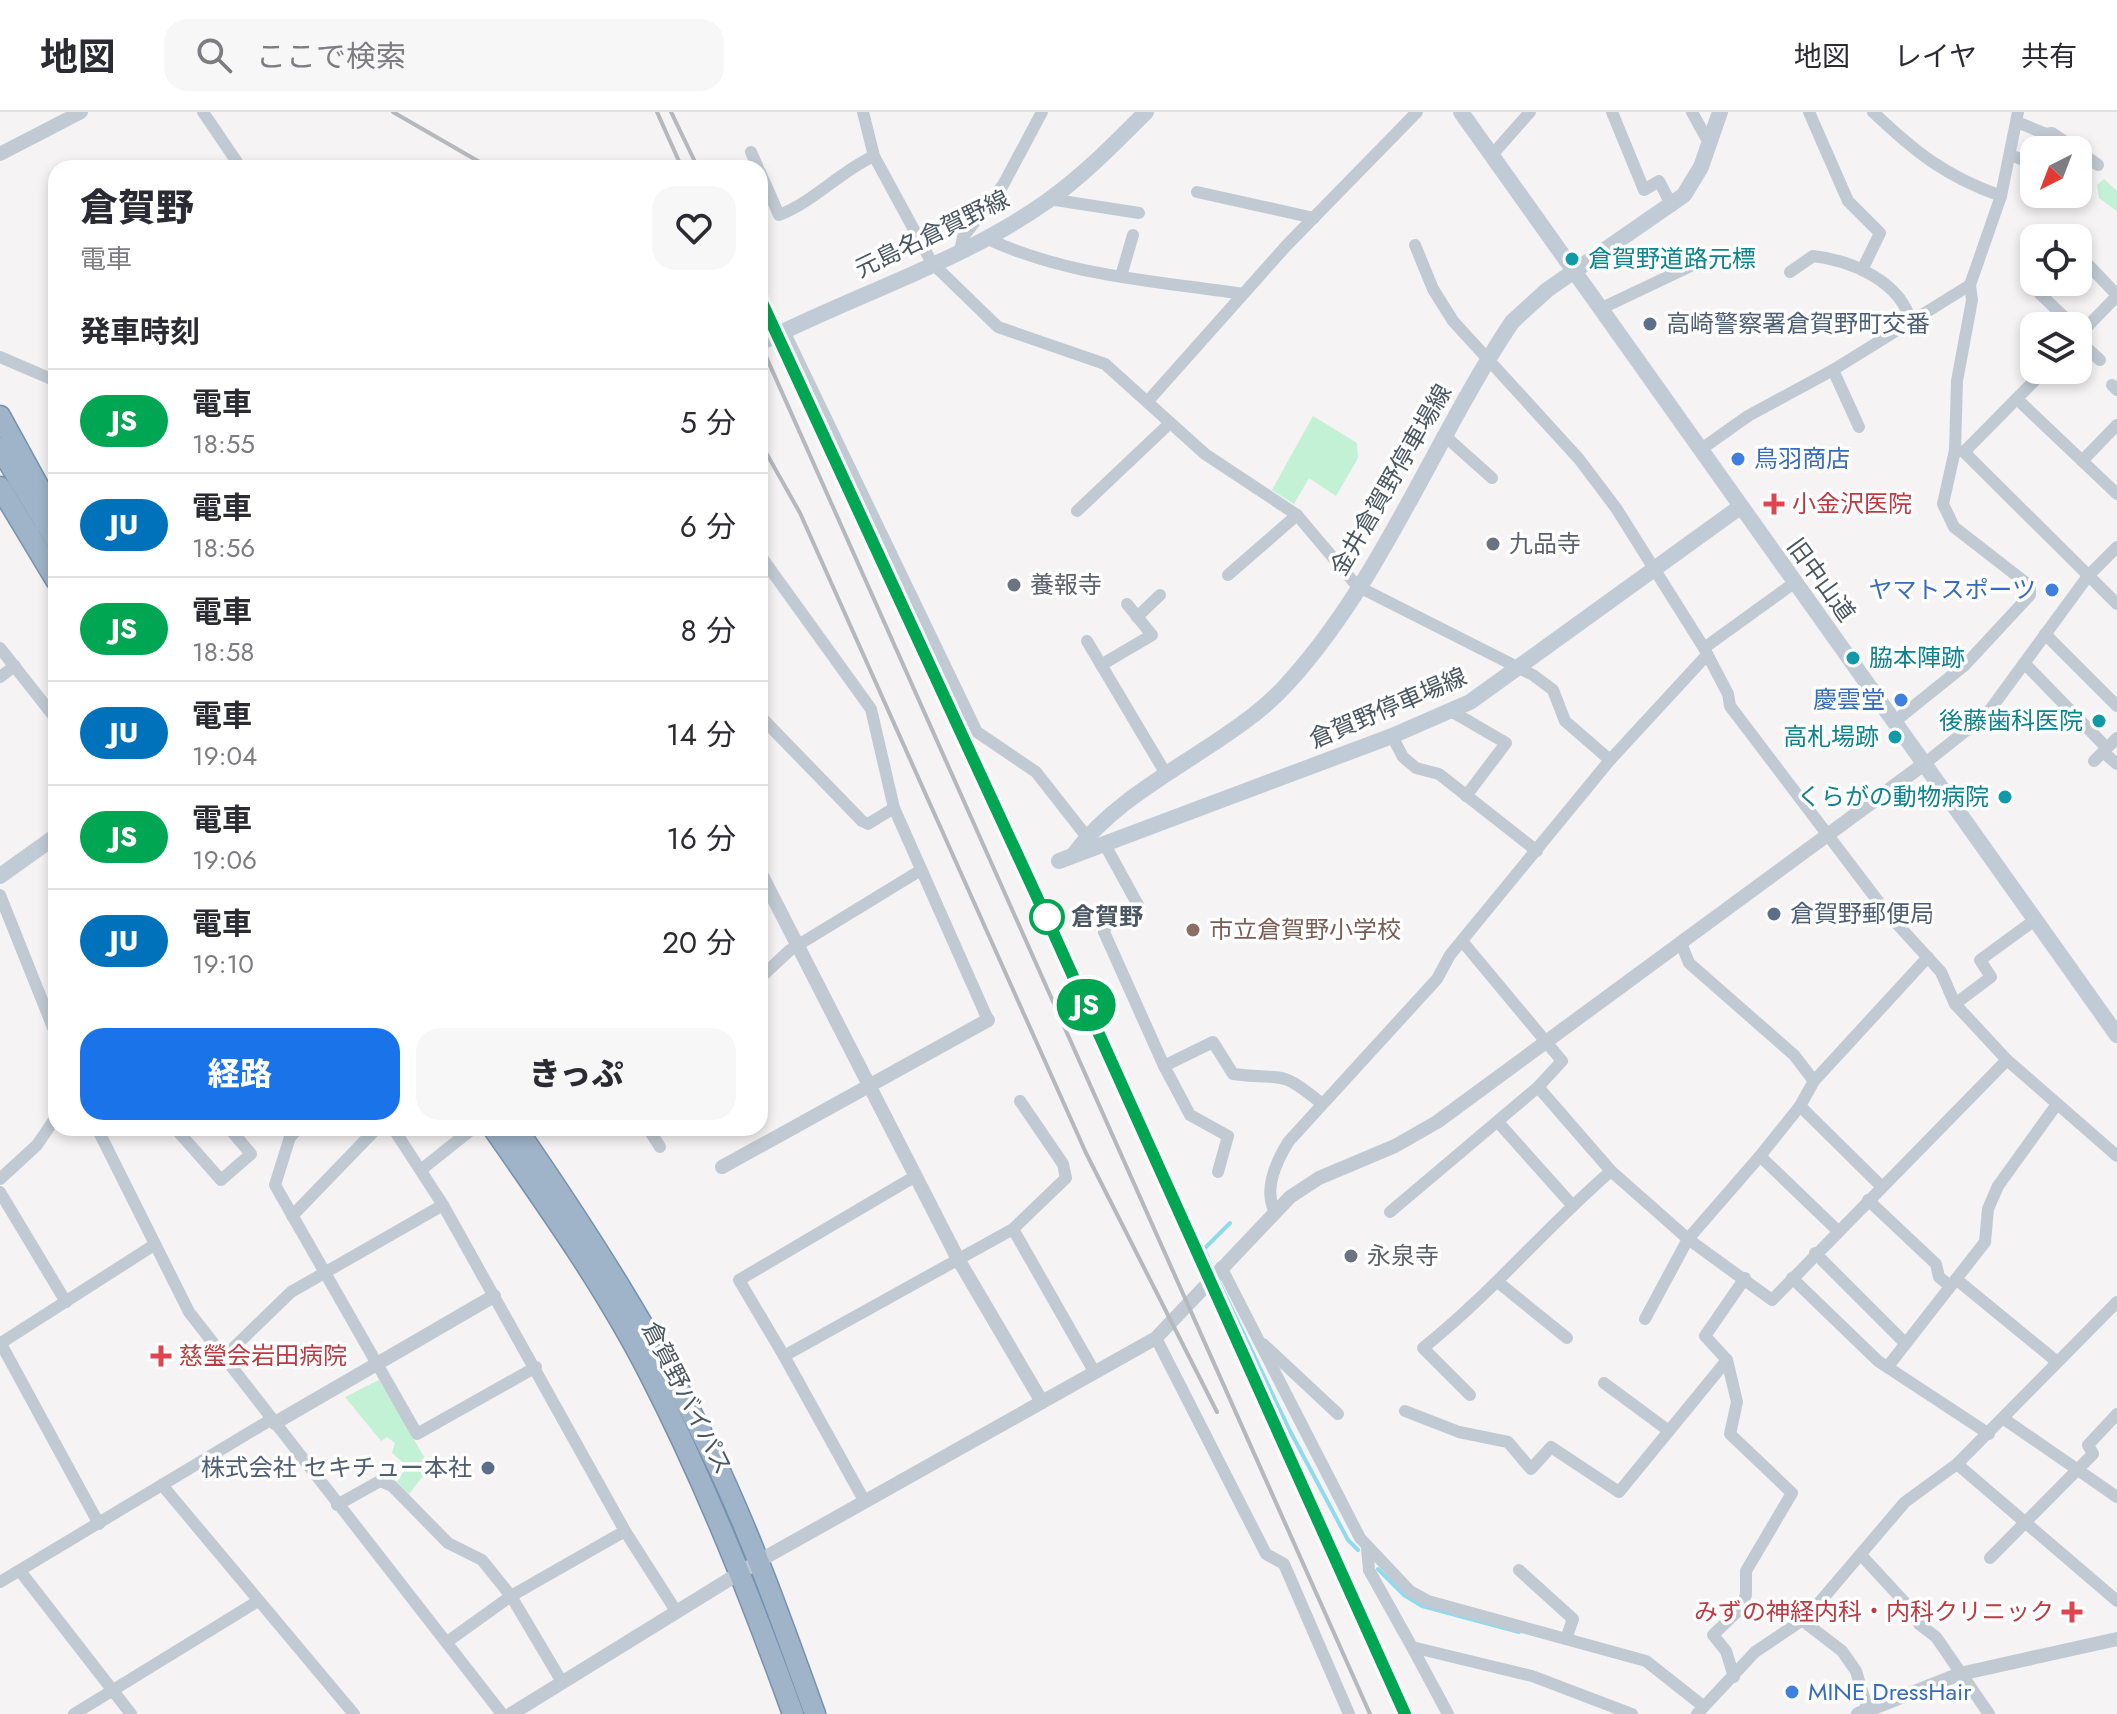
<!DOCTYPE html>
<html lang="ja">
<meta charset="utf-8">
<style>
body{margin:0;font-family:Jost,"Noto Sans JP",sans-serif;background:#f7f7f7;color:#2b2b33;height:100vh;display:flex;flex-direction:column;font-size:30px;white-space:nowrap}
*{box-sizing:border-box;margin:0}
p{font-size:26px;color:#7c7c81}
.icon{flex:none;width:44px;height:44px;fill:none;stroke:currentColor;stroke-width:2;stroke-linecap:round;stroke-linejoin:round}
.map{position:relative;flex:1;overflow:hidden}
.panel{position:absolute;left:48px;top:48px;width:720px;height:976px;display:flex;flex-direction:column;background:#fff;border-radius:24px;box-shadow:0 4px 12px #0003}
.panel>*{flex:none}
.badge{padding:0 16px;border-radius:26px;font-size:28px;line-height:52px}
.needle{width:52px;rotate:222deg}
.fabs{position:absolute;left:2020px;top:24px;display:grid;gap:16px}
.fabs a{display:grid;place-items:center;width:72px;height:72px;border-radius:16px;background:#fff;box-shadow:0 4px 12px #0003;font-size:40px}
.map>.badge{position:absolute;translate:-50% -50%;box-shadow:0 0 0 4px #fff}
h2{padding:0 32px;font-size:30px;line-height:72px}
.round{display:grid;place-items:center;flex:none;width:84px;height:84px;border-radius:24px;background:#f7f7f7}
.headline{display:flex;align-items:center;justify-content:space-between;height:136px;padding:0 32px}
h1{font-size:38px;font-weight:800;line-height:60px}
.button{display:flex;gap:16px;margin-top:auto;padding:16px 32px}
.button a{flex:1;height:92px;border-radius:24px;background:#1a73e8;color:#fff;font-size:32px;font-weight:800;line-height:92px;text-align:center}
.button a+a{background:#f7f7f7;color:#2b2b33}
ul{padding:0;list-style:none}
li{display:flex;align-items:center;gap:24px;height:104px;padding:0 32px;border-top:2px solid #e1e1e2}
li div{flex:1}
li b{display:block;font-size:30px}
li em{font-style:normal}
li .badge{min-width:88px;font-weight:700;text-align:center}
header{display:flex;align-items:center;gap:48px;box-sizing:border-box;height:112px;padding:0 40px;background:#fff;border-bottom:2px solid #e1e1e2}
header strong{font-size:38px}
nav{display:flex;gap:44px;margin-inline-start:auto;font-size:28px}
.search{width:560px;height:72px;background:#f7f7f7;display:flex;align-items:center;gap:20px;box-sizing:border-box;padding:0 28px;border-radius:24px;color:#7c7c81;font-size:30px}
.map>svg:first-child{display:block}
.green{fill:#c3f1d5}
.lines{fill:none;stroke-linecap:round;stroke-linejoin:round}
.stream{stroke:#90daee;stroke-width:4}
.trunk-casing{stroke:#7690ad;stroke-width:23}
.minor{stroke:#c1cad2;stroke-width:12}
.tertiary{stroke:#c1cad2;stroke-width:14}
.secondary{stroke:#c1cbd6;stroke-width:16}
.trunk{stroke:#9fb4c9;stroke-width:20}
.rail{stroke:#b5b8bd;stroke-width:4}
.line-casing{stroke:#fff;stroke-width:18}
.line{stroke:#00a651;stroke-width:12}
.culture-dot{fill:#0f9aa8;stroke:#fff;stroke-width:3}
.service-dot{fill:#5c6f8a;stroke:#fff;stroke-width:3}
.shop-dot{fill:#3f7fe0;stroke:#fff;stroke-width:3}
.health-dot{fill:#e0444e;stroke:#fff;stroke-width:3}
.worship-dot{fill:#6b7280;stroke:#fff;stroke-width:3}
.stop-dot{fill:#fff;stroke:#00a651;stroke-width:4}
.education-dot{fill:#8d6e63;stroke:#fff;stroke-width:3}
.labels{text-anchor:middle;stroke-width:7;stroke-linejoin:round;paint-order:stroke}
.street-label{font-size:24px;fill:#4a5661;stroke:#fff}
.culture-label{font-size:24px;fill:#0d838f;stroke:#fff;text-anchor:end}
.service-label{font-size:24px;fill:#4e5e75;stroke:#fff;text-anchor:start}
.shop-label{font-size:24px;fill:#366cbe;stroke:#fff;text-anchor:start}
.health-label{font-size:24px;fill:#be3a42;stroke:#fff;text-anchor:start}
.worship-label{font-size:24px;fill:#5b616d;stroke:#fff;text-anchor:start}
.stop-label{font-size:24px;font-weight:bold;fill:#4a5661;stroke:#fff;text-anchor:start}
.education-label{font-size:24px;fill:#785e54;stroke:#fff;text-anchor:start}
</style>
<header>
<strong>地図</strong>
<div class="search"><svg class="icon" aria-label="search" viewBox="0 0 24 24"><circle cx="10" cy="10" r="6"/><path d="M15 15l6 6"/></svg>ここで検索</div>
<nav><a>地図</a><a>レイヤ</a><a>共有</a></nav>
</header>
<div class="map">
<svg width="2117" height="1602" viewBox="0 0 2117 1602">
<rect width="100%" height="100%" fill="#f5f3f3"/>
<g class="green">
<polygon points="2104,67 2117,79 2117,99 2099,86 2097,73"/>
<polygon points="1313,304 1357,331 1358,346 1336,384 1309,366 1294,392 1272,378"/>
<polygon points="379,1268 430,1355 409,1382 397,1370 407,1354 392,1341 395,1331 387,1325 381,1329 345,1285"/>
</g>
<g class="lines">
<g class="stream">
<polyline points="1214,1160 1204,1137 1230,1111"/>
<polyline points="1218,1168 1290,1319 1348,1428 1358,1438"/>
<polyline points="1378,1457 1404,1483 1422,1494 1519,1520"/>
</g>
<defs>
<g id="trunk">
<polyline points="0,304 46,388 45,412"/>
<polyline points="0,336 56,429"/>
<polyline points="0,375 56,468"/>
<path d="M 493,1016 C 548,1095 605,1175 649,1261 C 706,1372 751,1486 793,1602"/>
<path d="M 516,1016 C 587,1119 655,1225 710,1338 C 751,1423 783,1513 815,1602"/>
</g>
</defs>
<use href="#trunk" class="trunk-casing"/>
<g class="minor">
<polyline points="203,0 241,56"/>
<polyline points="863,0 874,44 932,151 998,215 1105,252 1205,342 1297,403 1357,474 1533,563 1553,578 1565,609 1610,648"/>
<polyline points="1612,0 1644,78 1659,69 1672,94"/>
<polyline points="1692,0 1709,31"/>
<polyline points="1809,0 1848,89 1880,121 1862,158"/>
<path d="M 1873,0 C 1915,40 1945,64 2001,84"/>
<polyline points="2017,10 2046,22 2052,21 2077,38"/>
<polyline points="2078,39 2098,53"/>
<polyline points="751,40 758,56"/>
<polyline points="1492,43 1530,0"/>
<polyline points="2010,43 2034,52"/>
<path d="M 760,60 L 779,103 C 815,89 839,60 874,44"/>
<polyline points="1197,80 1314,106"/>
<polyline points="1049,87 1139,101"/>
<path d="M 986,126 C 1065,164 1157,169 1243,182"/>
<polyline points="1415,133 1433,177 1453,209 1579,347 1616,396 1704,536 1728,582 1730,594 1887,801 1941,860 1955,892 2007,948 2117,1044"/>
<polyline points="960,139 963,125 1003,73 1042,0"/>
<polyline points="2080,144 2117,183"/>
<path d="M 1790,160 L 1813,144 C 1851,148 1902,170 1911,211"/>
<polyline points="1121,164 1133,123"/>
<polyline points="2040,182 2074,214"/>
<polyline points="1602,196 1720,140"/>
<polyline points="2026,215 2034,223"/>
<polyline points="784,219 977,620 1036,660 1087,725"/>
<polyline points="2078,224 2117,184"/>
<polyline points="2078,228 2100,248"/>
<polyline points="0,245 56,269"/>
<polyline points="1833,258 1859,315"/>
<polyline points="2112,273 2117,278"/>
<polyline points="2017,287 2117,382"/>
<polyline points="1148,289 1286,134 1417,0"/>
<polyline points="1446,325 1492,366"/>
<polyline points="1700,338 1748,304 1833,258 1970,173"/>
<polyline points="1955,338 1964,340 2117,492"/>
<polyline points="1964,340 2045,258"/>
<polyline points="2082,349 2117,313"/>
<polyline points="1077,399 1170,311"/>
<polyline points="760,443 871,597 894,696 988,908"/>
<polyline points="1228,463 1297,403"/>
<polyline points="1137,505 1160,483"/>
<polyline points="2045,522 2117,594"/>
<polyline points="1087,529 1166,662"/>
<polyline points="0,536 56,607"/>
<polyline points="1704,536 1794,471"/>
<polyline points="2024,551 2107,636"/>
<polyline points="1101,553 1152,523 1127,492"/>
<polyline points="0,565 15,554"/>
<polyline points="1451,599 1506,631 1466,684"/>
<polyline points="760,604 862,709 868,712 894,696"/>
<polyline points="1894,610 1965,553 2030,483 2030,474 1954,415 1943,392 1955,338 1957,269 1972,188 1970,173 2001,84 2018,0"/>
<polyline points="1392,624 1403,645 1416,656 1439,662 1537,739"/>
<polyline points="2103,640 2117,652"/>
<polyline points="2094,649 2117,626"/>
<polyline points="1924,652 1987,602 2088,464 2117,435"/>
<path d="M 1104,731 L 1138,793 L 1107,811 L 1104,820 L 1164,954 L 1213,930 L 1233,962 C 1284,969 1277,955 1321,991"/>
<polyline points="0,783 56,923"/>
<polyline points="1681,831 1689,851 1794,943 1814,969"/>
<polyline points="760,866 790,838 921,758"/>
<polyline points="1955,892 1991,865 1980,848 2036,807"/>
<polyline points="1164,954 1190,1003 1228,1024 1218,1060"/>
<polyline points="1538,975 1611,1059 1688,1127 1772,1188 2007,948"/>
<polyline points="1800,994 1881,1074"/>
<polyline points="1498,1010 1572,1093"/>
<polyline points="97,1016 189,1200 502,1602"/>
<polyline points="175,1016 221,1068 251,1042 229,1016"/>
<polyline points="299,1016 290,1025 275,1073 417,1322 536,1255"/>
<polyline points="393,1016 443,1093 625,1419 676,1499"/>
<polyline points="648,1016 660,1035"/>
<polyline points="1760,1044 1838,1119"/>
<polyline points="422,1057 471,1018"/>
<polyline points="914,1065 739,1168 784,1244 1013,1117 1066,1066 1063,1052 1020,989"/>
<polyline points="0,1067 37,1033 56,1005"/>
<polyline points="0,1080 66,1190"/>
<polyline points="1868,1088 1936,1152 1939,1165 1950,1174"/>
<path d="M 1274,1098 C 1264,1076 1277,1048 1289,1029 L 1437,867 L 1450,843 L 1610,648 L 1706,544"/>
<polyline points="1390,1100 1538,975 1562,949 1462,829"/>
<polyline points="292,1104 377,1016"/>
<polyline points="1013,1117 1095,1261"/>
<polyline points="1815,1141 1904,1230"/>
<polyline points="1221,1155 1360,1426 1410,1479 1428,1489 1646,1549 1703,1594"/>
<polyline points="1792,1166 1878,1249 1989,1322"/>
<polyline points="1956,1167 2056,1249"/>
<polyline points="1499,1171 1567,1226"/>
<polyline points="1645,1207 1688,1127 1760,1044 1800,994 1814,969 1928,845"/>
<polyline points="1156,1226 1266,1442 1284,1452 1349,1602"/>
<polyline points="0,1230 99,1412"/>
<polyline points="1,1231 154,1133"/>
<polyline points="1263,1232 1338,1302"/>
<polyline points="225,1244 291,1180 443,1093"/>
<polyline points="784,1244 865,1390"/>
<polyline points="1889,1253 1985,1130 1988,1097 1998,1074 2057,992"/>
<polyline points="1604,1271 1669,1319"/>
<path d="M 1470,1283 L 1423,1236 C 1492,1181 1545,1116 1611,1059"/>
<polyline points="1405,1299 1459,1320 1508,1330 1531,1357 1551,1335 1619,1380 1727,1248"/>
<polyline points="2004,1307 2117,1385"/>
<polyline points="1957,1352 2117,1489"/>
<polyline points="162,1373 354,1602"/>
<polyline points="337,1393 380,1369 392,1374 448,1431 482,1448 511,1484 562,1570"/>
<polyline points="1367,1436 1369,1458 1412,1535 1532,1564 1632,1602"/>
<polyline points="1862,1444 1909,1495 1919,1512 1936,1525 1989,1602"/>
<polyline points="1990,1446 2093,1342 2088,1333 2117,1302"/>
<polyline points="1519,1458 1573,1507 1566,1527"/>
<polyline points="20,1459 131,1602"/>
<polyline points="0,1470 272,1307"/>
<polyline points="1803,1509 1842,1539 1856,1559 1869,1602"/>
<polyline points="447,1530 511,1484 625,1419"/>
<polyline points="1412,1535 1448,1602"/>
<polyline points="1734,1565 1726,1539 1713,1523 1739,1498 1746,1483 1746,1459 1792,1381 1730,1322 1737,1290 1727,1248 1705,1224 1745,1166"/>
<polyline points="74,1602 258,1489"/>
<polyline points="1697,1602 1755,1540 1807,1505 1905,1390 1957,1352 2117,1190"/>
</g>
<g class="tertiary">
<polyline points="0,42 81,0"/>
<polyline points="760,760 958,1147 1042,1290"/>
<polyline points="722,1055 988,908"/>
<polyline points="275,1311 494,1184"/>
<polyline points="511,1602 759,1449 1156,1226 1290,1085 1319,1066 1395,1034 1437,1010 1924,652"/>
<polyline points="1858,1602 1960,1562 2117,1527"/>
</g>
<g class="secondary">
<polyline points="1461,0 2117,923"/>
<path d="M 760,231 C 854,183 959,151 1046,90 C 1083,64 1114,32 1146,0"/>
<path d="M 1075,741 C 1125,671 1231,635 1288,571 C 1383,466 1434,327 1512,210 L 1547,178 L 1684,83 L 1701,55 L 1720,0"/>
<polyline points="1059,749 1392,624 1470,590 1740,395"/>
<polyline points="0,764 56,724"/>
</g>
<use href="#trunk" class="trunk"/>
<g class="rail">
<polyline points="393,0 490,56"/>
<polyline points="657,0 682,56"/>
<polyline points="671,0 698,56"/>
<polyline points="760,186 1049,811 1405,1602"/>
<polyline points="760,231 1370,1602"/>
<polyline points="760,330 800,401 1086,1041 1217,1300"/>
</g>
</g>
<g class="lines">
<defs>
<polyline id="line" points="760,186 1049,811 1405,1602"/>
</defs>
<use href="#line" class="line-casing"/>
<use href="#line" class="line"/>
</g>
<g class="culture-dot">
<circle cx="1572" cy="147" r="8"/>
<circle cx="1853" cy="546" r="8"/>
<circle cx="2099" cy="609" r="8"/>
<circle cx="1895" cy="625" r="8"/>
<circle cx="2005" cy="685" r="8"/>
</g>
<g class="service-dot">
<circle cx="1650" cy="212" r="8"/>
<circle cx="1774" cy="802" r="8"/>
<circle cx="488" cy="1356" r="8"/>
</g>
<g class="shop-dot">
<circle cx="1738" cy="347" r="8"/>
<circle cx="2052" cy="478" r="8"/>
<circle cx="1901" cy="588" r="8"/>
<circle cx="1792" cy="1580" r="8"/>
</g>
<g class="health-dot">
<path d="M1770 380h8v8h8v8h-8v8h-8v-8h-8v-8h8z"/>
<path d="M157 1232h8v8h8v8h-8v8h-8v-8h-8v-8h8z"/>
<path d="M2068 1488h8v8h8v8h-8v8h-8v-8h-8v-8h8z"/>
</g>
<g class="worship-dot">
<circle cx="1493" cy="432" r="8"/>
<circle cx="1014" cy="473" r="8"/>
<circle cx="1351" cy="1144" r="8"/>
</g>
<circle class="stop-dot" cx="1047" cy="805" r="16"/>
<circle class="education-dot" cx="1193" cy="818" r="8"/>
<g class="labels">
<g class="street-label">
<text transform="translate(932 122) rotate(-26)" y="8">元島名倉賀野線</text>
<text transform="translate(1391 368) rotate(-60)" y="8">金井倉賀野停車場線</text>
<text transform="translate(1821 468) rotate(54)" y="8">旧中山道</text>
<text transform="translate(1388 596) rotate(-23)" y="8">倉賀野停車場線</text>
<text transform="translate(687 1286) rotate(63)" y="8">倉賀野バイパス</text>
</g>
<g class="culture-label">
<text x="1588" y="155" text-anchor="start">倉賀野道路元標</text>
<text x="1869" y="554" text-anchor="start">脇本陣跡</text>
<text x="2083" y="617">後藤歯科医院</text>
<text x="1879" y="633">高札場跡</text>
<text x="1989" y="693">くらがの動物病院</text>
</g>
<g class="service-label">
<text x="1666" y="220">高崎警察署倉賀野町交番</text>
<text x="1790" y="810">倉賀野郵便局</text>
<text x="472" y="1364" text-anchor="end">株式会社 セキチュー本社</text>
</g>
<g class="shop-label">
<text x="1754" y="355">鳥羽商店</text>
<text x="2036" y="486" text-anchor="end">ヤマトスポーツ</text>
<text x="1885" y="596" text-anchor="end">慶雲堂</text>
<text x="1808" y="1588">MINE DressHair</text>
</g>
<g class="health-label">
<text x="1792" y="400">小金沢医院</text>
<text x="179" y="1252">慈瑩会岩田病院</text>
<text x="2054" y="1508" text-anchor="end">みずの神経内科・内科クリニック</text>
</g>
<g class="worship-label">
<text x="1509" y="440">九品寺</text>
<text x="1030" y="481">養報寺</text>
<text x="1367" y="1152">永泉寺</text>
</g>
<g class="stop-label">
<text x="1071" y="813">倉賀野</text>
</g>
<g class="education-label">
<text x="1209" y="826">市立倉賀野小学校</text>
</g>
</g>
</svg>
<div class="fabs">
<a><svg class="needle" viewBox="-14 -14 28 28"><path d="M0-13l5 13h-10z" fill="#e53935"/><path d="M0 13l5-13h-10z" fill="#7c7c81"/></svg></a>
<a><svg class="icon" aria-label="locate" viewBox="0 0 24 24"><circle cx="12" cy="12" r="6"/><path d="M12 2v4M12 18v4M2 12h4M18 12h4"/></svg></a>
<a><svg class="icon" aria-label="layers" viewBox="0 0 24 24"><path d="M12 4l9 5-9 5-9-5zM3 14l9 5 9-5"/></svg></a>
</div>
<b class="badge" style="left:1086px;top:893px;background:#00a651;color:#fff">JS</b>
<section class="panel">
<div class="headline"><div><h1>倉賀野</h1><p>電車</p></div><a class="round"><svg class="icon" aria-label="heart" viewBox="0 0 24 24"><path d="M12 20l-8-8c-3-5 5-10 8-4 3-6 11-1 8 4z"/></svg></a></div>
<h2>発車時刻</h2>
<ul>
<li><span class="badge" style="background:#00a651;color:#fff">JS</span><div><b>電車</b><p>18:55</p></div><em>5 分</em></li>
<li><span class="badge" style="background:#0072bc;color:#fff">JU</span><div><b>電車</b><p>18:56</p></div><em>6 分</em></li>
<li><span class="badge" style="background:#00a651;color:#fff">JS</span><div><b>電車</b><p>18:58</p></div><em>8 分</em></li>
<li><span class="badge" style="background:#0072bc;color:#fff">JU</span><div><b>電車</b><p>19:04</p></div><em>14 分</em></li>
<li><span class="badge" style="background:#00a651;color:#fff">JS</span><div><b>電車</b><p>19:06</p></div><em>16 分</em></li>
<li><span class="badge" style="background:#0072bc;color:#fff">JU</span><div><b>電車</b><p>19:10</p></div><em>20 分</em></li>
</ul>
<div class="button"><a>経路</a><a>きっぷ</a></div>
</section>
</div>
